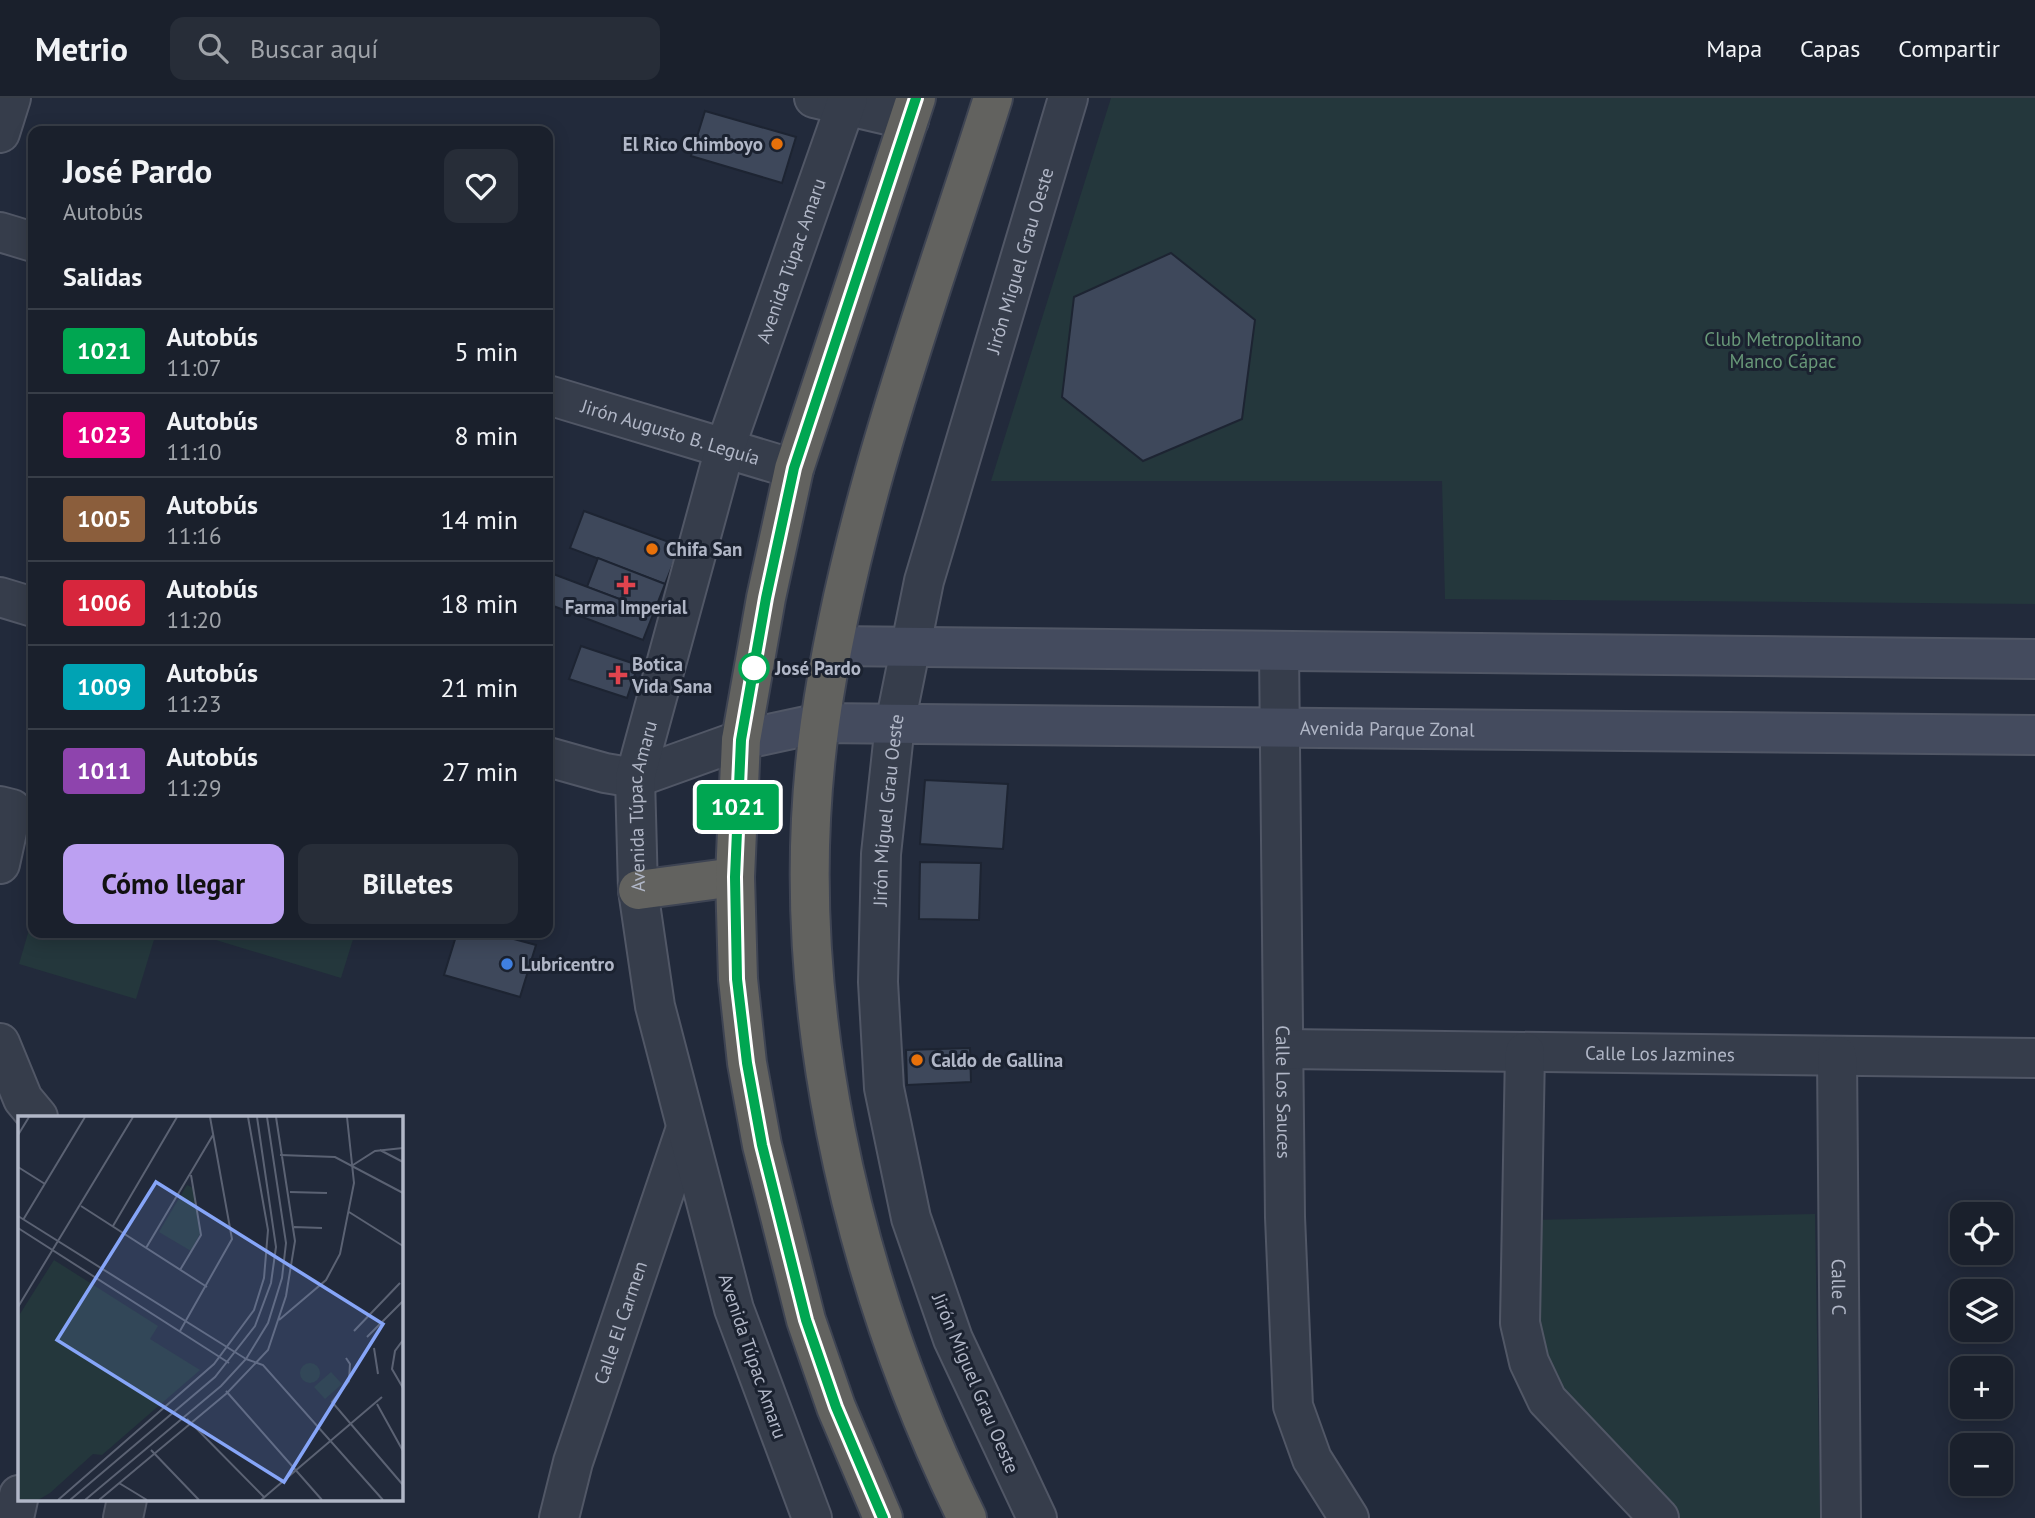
<!DOCTYPE html>
<html lang="es">
<meta charset="utf-8">
<style>
body{margin:0;font-family:"PT Sans",sans-serif;background:#272d38;color:#f1f3f6;height:100vh;display:flex;flex-direction:column;font-size:26px;white-space:nowrap}
*{box-sizing:border-box;margin:0}
p{font-size:23px;color:#9fa3a9}
.icon{flex:none;width:38px;height:38px;fill:none;stroke:currentColor;stroke-width:2;stroke-linecap:round;stroke-linejoin:round}
.map{position:relative;flex:1;overflow:hidden}
.side{position:absolute;left:28px;top:28px;width:525px;height:812px;display:flex;flex-direction:column;background:#1a202c;border-radius:14px;box-shadow:0 4px 18px #0003,0 0 0 2px #383e48}
.side>*{flex:none}
.badge{padding:0 14px;border-radius:5px;font-size:24px;line-height:46px}
.buttons{position:absolute;left:1950px;top:1104px;display:grid;gap:14px}
.buttons a{display:grid;place-items:center;width:63px;height:63px;border-radius:14px;background:#1a202c;box-shadow:0 4px 18px #0003,0 0 0 2px #383e48;font-size:35px}
.map>.badge{position:absolute;translate:-50% -50%;box-shadow:0 0 0 4px #fff}
h2{padding:0 35px;font-size:26px;line-height:63px}
.round{display:grid;place-items:center;flex:none;width:74px;height:74px;border-radius:14px;background:#272d38}
.overview{display:flex;align-items:center;justify-content:space-between;height:119px;padding:0 35px}
h1{font-size:33px;font-weight:800;line-height:52px}
.primary-button{display:flex;gap:14px;margin-top:auto;padding:14px 35px}
.primary-button a{flex:1;height:80px;border-radius:14px;background:#bca0f2;color:#111;font-size:28px;font-weight:800;line-height:80px;text-align:center}
.primary-button a+a{background:#272d38;color:#f1f3f6}
ul{padding:0;list-style:none}
li{display:flex;align-items:center;gap:21px;height:84px;padding:0 35px;border-top:2px solid #383e48}
li div{flex:1}
li b{display:block;font-size:26px}
li em{font-style:normal}
li .badge{min-width:77px;font-weight:700;text-align:center}
header{display:flex;align-items:center;gap:42px;box-sizing:border-box;height:98px;padding:0 35px;background:#1a202c;border-bottom:2px solid #383e48}
header strong{font-size:33px}
nav{display:flex;gap:38px;margin-inline-start:auto;font-size:24px}
.search{width:490px;height:63px;background:#272d38;display:flex;align-items:center;gap:18px;box-sizing:border-box;padding:0 24px;border-radius:14px;color:#9fa3a9;font-size:26px}
.map>svg:first-child{display:block}
.green{fill:#24373c}
.building{fill:#3e485b;stroke:#1d2432;stroke-width:2}
.lines{fill:none;stroke-linecap:round;stroke-linejoin:round}
.minor-casing{stroke:#515766;stroke-width:42}
.secondary-casing{stroke:#515766;stroke-width:42}
.trunk-casing{stroke:#3e4453;stroke-width:42}
.minor{stroke:#363d4b;stroke-width:38}
.secondary{stroke:#444b5e;stroke-width:38}
.trunk{stroke:#62625f;stroke-width:38}
.line-casing{stroke:#fff;stroke-width:16}
.line{stroke:#00a651;stroke-width:10}
.food-dot{fill:#e8710a;stroke:#1b2230;stroke-width:2.5}
.health-dot{fill:#e0444e;stroke:#1b2230;stroke-width:2.5}
.stop-dot{fill:#fff;stroke:#00a651;stroke-width:3.5}
.shop-dot{fill:#3f7fe0;stroke:#1b2230;stroke-width:2.5}
.labels{text-anchor:middle;stroke-width:6;stroke-linejoin:round;paint-order:stroke}
.poi-label{font-size:19px;font-weight:bold;fill:#b1b7c7;stroke:#1b2230;text-anchor:start}
.street-label{font-size:19px;fill:#b1b7c7;stroke:#1b2230}
.park-label{font-size:19px;fill:#689878;stroke:#1b2230}
.stop-label{font-size:19px;font-weight:bold;fill:#b1b7c7;stroke:#1b2230;text-anchor:start}
.inset-road{fill:none;stroke:#5b6273;stroke-width:2}
.view{fill:#86a5f8;fill-opacity:0.15;stroke:#86a5f8;stroke-width:3.5}
.inset-edge{fill:none;stroke:#b1b7c7;stroke-width:3.5}
</style>
<header>
<strong>Metrio</strong>
<div class="search"><svg class="icon" aria-label="search" viewBox="0 0 24 24"><circle cx="10" cy="10" r="6"/><path d="M15 15l6 6"/></svg>Buscar aquí</div>
<nav><a>Mapa</a><a>Capas</a><a>Compartir</a></nav>
</header>
<div class="map">
<svg width="2035" height="1420" viewBox="0 0 2035 1420">
<rect width="100%" height="100%" fill="#222a3b"/>
<g class="green">
<polygon points="1111,0 2035,0 2035,506 1445,501 1442,383 991,383"/>
<polygon points="33,818 33,835 156,835 136,901 19,866"/>
<polygon points="193,835 355,835 341,880"/>
<polygon points="1815,1116 1820,1420 1674,1420 1539,1265 1531,1122"/>
</g>
<g class="building">
<polygon points="705,13 796,39 782,85 691,58"/>
<polygon points="1171,155 1255,222 1242,321 1143,363 1062,299 1074,199"/>
<polygon points="584,413 680,448 665,486 570,450"/>
<polygon points="598,460 665,486 654,514 587,489"/>
<polygon points="548,474 654,514 643,542 548,506"/>
<polygon points="581,548 638,567 627,600 569,581"/>
<polygon points="925,682 1008,686 1003,751 920,746"/>
<polygon points="920,764 981,765 979,822 919,821"/>
<polygon points="457,835 492,835 536,847 520,899 444,877"/>
<polygon points="970,950 971,984 907,987 906,952"/>
</g>
<g class="lines">
<defs>
<g id="minor">
<polyline points="814,0 909,22"/>
<polyline points="0,35 11,0"/>
<polyline points="0,134 33,144"/>
<path id="s1" d="M 548,297 L 794,371"/>
<polyline points="0,499 33,509"/>
<path id="s2" d="M 1279,553 L 1285,1119 L 1293,1308 L 1312,1361 L 1349,1420"/>
<polyline points="548,659 605,675 635,680 741,642"/>
<polyline points="0,708 12,711 0,766"/>
<polyline points="0,945 23,1001 38,1019"/>
<path id="s3" d="M 1286,951 L 2035,960"/>
<polyline points="1525,954 1520,1225 1529,1264 1547,1302 1659,1420"/>
<path id="s4" d="M 1837,958 L 1841,1420"/>
<polyline points="14,1420 19,1397"/>
<polyline points="123,1420 127,1401"/>
<path id="s5" d="M 559,1420 L 573,1364 L 686,1030"/>
<path id="s6" d="M 812,1420 L 734,1211 L 655,908 L 638,792 L 635,680 L 725,350 L 848,0"/>
<path id="s7" d="M 1037,1420 L 953,1241 L 911,1120 L 884,990 L 878,884 L 881,756 L 895,626 L 924,483 L 1068,0"/>
</g>
<g id="secondary">
<polyline points="834,548 2035,561"/>
<path id="s8" d="M 741,642 L 820,625 L 2035,637"/>
</g>
<g id="trunk">
<polyline points="638,792 735,779"/>
<polyline points="883,1420 836,1309 806,1222 762,1047 747,965 738,881 735,779 741,642 766,500 794,371 916,0"/>
<path d="M 967,1420 C 850,1182 783,890 820,625 C 850,411 928,206 993,0"/>
</g>
</defs>
<use href="#minor" class="minor-casing"/>
<use href="#secondary" class="secondary-casing"/>
<use href="#trunk" class="trunk-casing"/>
<use href="#minor" class="minor"/>
<use href="#secondary" class="secondary"/>
<use href="#trunk" class="trunk"/>
</g>
<g class="lines">
<defs>
<polyline id="line" points="883,1420 836,1309 806,1222 762,1047 747,965 737,881 735,779 741,642 766,500 794,370 916,0"/>
</defs>
<use href="#line" class="line-casing"/>
<use href="#line" class="line"/>
</g>
<g class="food-dot">
<circle cx="777" cy="46" r="7"/>
<circle cx="652" cy="451" r="7"/>
<circle cx="917" cy="962" r="7"/>
</g>
<g class="health-dot">
<path d="M622.5 476.5h7v7h7v7h-7v7h-7v-7h-7v-7h7z"/>
<path d="M614.5 566.5h7v7h7v7h-7v7h-7v-7h-7v-7h7z"/>
</g>
<circle class="stop-dot" cx="754" cy="570" r="14"/>
<circle class="shop-dot" cx="507" cy="866" r="7"/>
<g class="labels">
<g class="poi-label">
<text x="763" y="53" text-anchor="end">El Rico Chimboyo</text>
<text x="666" y="458">Chifa San</text>
<text x="626" y="516" text-anchor="middle">Farma Imperial</text>
<text x="632" y="573">Botica<tspan x="632" dy="22">Vida Sana</tspan></text>
<text x="521" y="873">Lubricentro</text>
<text x="931" y="969">Caldo de Gallina</text>
</g>
<g class="street-label">
<text dy="7" stroke="none"><textPath href="#s6" startOffset="1306">Avenida Túpac Amaru</textPath></text>
<text dy="7" stroke="none"><textPath href="#s7" startOffset="1304">Jirón Miguel Grau Oeste</textPath></text>
<text dy="7" stroke="none"><textPath href="#s1" startOffset="128">Jirón Augusto B. Leguía</textPath></text>
<text dy="7" stroke="none"><textPath href="#s8" startOffset="648">Avenida Parque Zonal</textPath></text>
<text dy="7" stroke="none"><textPath href="#s6" startOffset="738">Avenida Túpac Amaru</textPath></text>
<text dy="7" stroke="none"><textPath href="#s7" startOffset="737">Jirón Miguel Grau Oeste</textPath></text>
<text dy="7" stroke="none"><textPath href="#s3" startOffset="374">Calle Los Jazmines</textPath></text>
<text dy="7" stroke="none"><textPath href="#s2" startOffset="441">Calle Los Sauces</textPath></text>
<text dy="7" stroke="none"><textPath href="#s4" startOffset="231">Calle C</textPath></text>
<text dy="7" stroke="none"><textPath href="#s5" startOffset="205">Calle El Carmen</textPath></text>
<text transform="translate(753 1258) rotate(71)" y="7">Avenida Túpac Amaru</text>
<text transform="translate(976 1285) rotate(67)" y="7">Jirón Miguel Grau Oeste</text>
</g>
<g class="park-label">
<text x="1783" y="248">Club Metropolitano<tspan x="1783" dy="22">Manco Cápac</tspan></text>
</g>
<g class="stop-label">
<text x="775" y="577">José Pardo</text>
</g>
</g>
<g transform="translate(18 1018)">
<rect width="385" height="385" fill="#222a3b"/>
<path d="M 169,69 L 175,72 L 182,118 L 173,135 L 141,116 ZM 36,144 L 140,210 L 132,223 L 182,254 L 84,339 L 75,338 L 32,377 L 20,384 L 0,384 L 0,201 ZM282 257a10 10 0 1 1 20 0a10 10 0 1 1-20 0ZM 313,256 L 324,268 L 307,283 L 296,271 Z" fill="#24373c"/>
<path class="inset-road" d="M 0,19 L 11,1M 362,34 L 385,46M 262,39 L 317,41 L 385,77M 335,49 L 357,35 L 385,32M 0,51 L 27,68M 272,76 L 309,77M 63,90 L 189,171M 331,96 L 385,130M 0,100 L 228,243M 5,104 L 67,1M 95,110 L 159,1M 276,111 L 304,112M 0,112 L 211,247M 128,132 L 195,19M 162,154 L 183,119 L 173,59M 0,191 L 115,1M 261,204 L 308,164 L 322,138 L 336,67 L 329,1M 162,215 L 214,123 L 192,1M 336,215 L 382,167M 349,221 L 385,185M 385,224 L 377,235 L 374,253 L 385,272M 356,232 L 360,258M 328,242 L 332,248 L 331,265 L 314,286 L 385,369M 228,243 L 245,249 L 365,384M 208,275 L 304,384M 359,288 L 385,335M 169,303 L 247,382M 133,334 L 181,384M 101,367 L 129,384M 40,384 L 196,248 L 236,194 L 246,162 L 250,114 L 230,1M 52,384 L 197,261 L 237,210 L 253,167 L 258,131 L 239,1M 67,384 L 203,270 L 228,243 L 250,207 L 264,162 L 268,127 L 249,1M 81,384 L 209,277 L 250,234 L 268,180 L 277,125 L 258,1M 243,384 L 364,281"/>
<path class="view" d="M 138,66 L 365,208 L 266,366 L 39,224 Z"/>
<rect width="385" height="385" class="inset-edge"/>
</g>
</svg>
<div class="buttons">
<a><svg class="icon" aria-label="locate" viewBox="0 0 24 24"><circle cx="12" cy="12" r="6"/><path d="M12 2v4M12 18v4M2 12h4M18 12h4"/></svg></a>
<a><svg class="icon" aria-label="layers" viewBox="0 0 24 24"><path d="M12 4l9 5-9 5-9-5zM3 14l9 5 9-5"/></svg></a>
<a>+</a>
<a>−</a>
</div>
<b class="badge" style="left:738px;top:709px;background:#00a651;color:#fff">1021</b>
<section class="side">
<div class="overview"><div><h1>José Pardo</h1><p>Autobús</p></div><a class="round"><svg class="icon" aria-label="heart" viewBox="0 0 24 24"><path d="M12 20l-8-8c-3-5 5-10 8-4 3-6 11-1 8 4z"/></svg></a></div>
<h2>Salidas</h2>
<ul>
<li><span class="badge" style="background:#00a651;color:#fff">1021</span><div><b>Autobús</b><p>11:07</p></div><em>5 min</em></li>
<li><span class="badge" style="background:#e6007e;color:#fff">1023</span><div><b>Autobús</b><p>11:10</p></div><em>8 min</em></li>
<li><span class="badge" style="background:#8b5e3c;color:#fff">1005</span><div><b>Autobús</b><p>11:16</p></div><em>14 min</em></li>
<li><span class="badge" style="background:#d7263d;color:#fff">1006</span><div><b>Autobús</b><p>11:20</p></div><em>18 min</em></li>
<li><span class="badge" style="background:#00a3b4;color:#fff">1009</span><div><b>Autobús</b><p>11:23</p></div><em>21 min</em></li>
<li><span class="badge" style="background:#8e44ad;color:#fff">1011</span><div><b>Autobús</b><p>11:29</p></div><em>27 min</em></li>
</ul>
<div class="primary-button"><a>Cómo llegar</a><a>Billetes</a></div>
</section>
</div>
